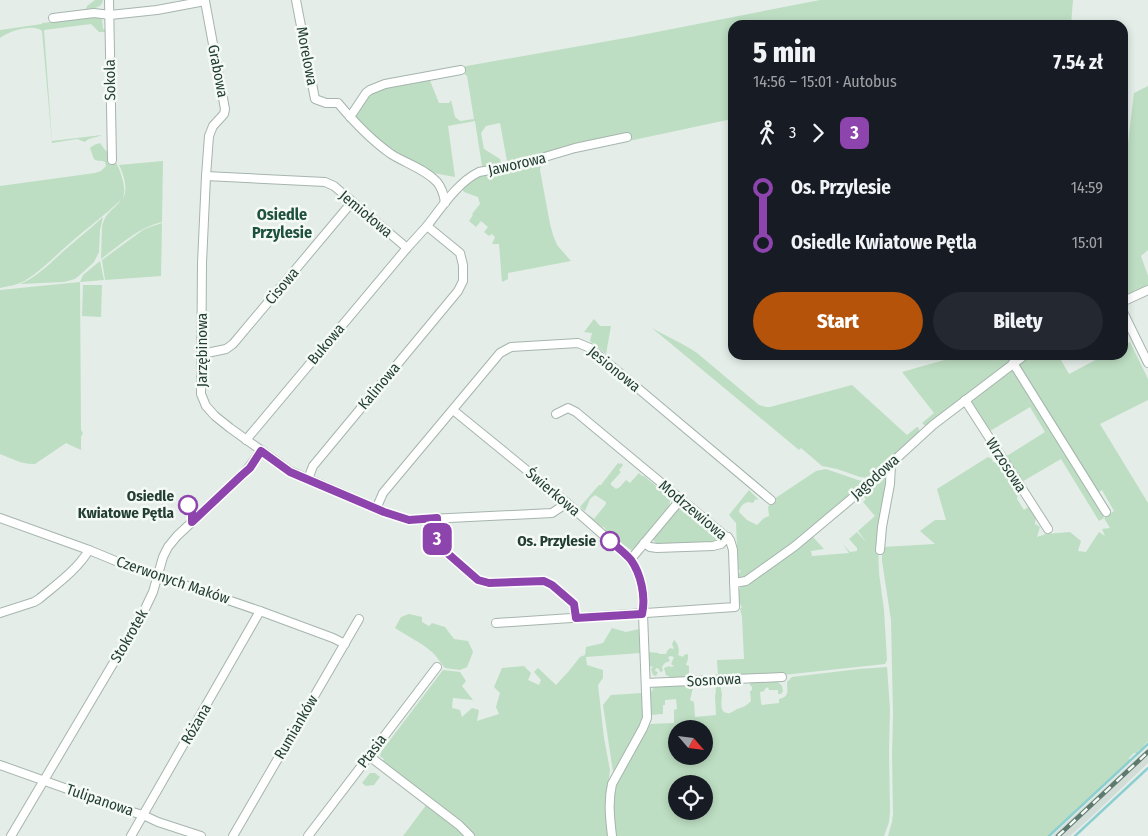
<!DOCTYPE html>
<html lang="pl">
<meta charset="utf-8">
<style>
body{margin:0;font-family:"Fira Sans Condensed",sans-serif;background:#242831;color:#f1f3f6;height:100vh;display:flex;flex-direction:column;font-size:19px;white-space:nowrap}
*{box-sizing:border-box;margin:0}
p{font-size:16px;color:#9ea1a6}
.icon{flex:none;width:28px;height:28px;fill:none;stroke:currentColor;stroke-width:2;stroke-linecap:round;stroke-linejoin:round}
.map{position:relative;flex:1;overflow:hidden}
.details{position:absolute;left:728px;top:20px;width:400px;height:340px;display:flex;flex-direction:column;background:#171b24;border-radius:15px;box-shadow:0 2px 8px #0003}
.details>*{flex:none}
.badge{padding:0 10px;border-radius:8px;font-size:18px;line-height:32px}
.needle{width:32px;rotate:118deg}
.buttons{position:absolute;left:668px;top:720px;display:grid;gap:10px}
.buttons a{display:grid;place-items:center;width:45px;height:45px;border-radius:50%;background:#171b24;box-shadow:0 2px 8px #0003;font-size:25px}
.map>.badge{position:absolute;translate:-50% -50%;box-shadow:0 0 0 2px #fff}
.legs{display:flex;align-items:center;gap:8px;height:55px;padding:0 25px;font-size:16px}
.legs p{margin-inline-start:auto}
.headline{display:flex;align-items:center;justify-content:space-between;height:85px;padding:0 25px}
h1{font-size:28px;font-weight:800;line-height:38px}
.primary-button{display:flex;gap:10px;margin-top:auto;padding:10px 25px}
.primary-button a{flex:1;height:58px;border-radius:30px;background:#b45309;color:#fff;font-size:20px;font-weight:800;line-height:58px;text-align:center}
.primary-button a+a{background:#242831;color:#f1f3f6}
ul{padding:0 25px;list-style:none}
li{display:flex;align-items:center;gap:18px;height:55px;font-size:19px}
li i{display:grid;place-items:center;width:8px;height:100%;margin:0 6px;background:currentColor}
li i::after{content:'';width:12px;height:12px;margin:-6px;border:4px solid;border-radius:50%;background:#171b24}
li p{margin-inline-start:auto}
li:first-child i{background:linear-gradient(#0000 50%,currentColor 0)}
li:last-child i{background:linear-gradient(currentColor 50%,#0000 0)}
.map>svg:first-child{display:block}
.built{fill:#d2ddd7}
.green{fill:#bddec2;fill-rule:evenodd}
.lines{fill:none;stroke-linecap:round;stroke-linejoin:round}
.stream{stroke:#8dcfd1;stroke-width:2.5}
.minor-casing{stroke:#a6b5ae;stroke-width:10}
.minor{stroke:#fff;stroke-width:8}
.rail-casing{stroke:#5e7a6f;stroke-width:4.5}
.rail{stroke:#f5faf6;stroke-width:2.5;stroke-dasharray:8;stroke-linecap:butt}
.line-1-casing{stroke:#fff;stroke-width:11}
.line-1{stroke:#8e44ad;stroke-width:8}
.stop-1-dot{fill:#fff;stroke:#8e44ad;stroke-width:2.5}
.labels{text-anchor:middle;stroke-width:5;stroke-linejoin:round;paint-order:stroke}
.street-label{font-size:15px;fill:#233f34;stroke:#f5faf6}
.stop-label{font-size:15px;font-weight:bold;fill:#233f34;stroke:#f5faf6;text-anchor:end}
.neighbourhood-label{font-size:16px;font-weight:bold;fill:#1f513f;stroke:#f5faf6}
</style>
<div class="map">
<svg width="1148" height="836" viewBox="0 0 1148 836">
<rect width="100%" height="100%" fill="#e4ede8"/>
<polygon class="built" points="1148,748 1148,763 1087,821 1070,836 1052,836"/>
<g class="green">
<path d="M 95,0 L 103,0 C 101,9 94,8 86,9 L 87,6 Z"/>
<polygon points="820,0 1073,0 1071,25 732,25 732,119 558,156 524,161 522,157 519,158 518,162 510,163 507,161 500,123 486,126 481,133 484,149 500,159 501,163 485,167 482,166 475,121 448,126 455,177 428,172 394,152 359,124 355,117 356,114 367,95 379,88 429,78 439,103 449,103 451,100 455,117 460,121 474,119 467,76 462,72 461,67 631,37"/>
<path d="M 95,17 L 101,18 L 102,20 L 103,29 L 106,29 L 106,32 L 99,32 L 91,24 L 44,30 L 52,141 L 102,135 C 96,138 89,137 85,142 L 77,139 L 52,143 L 42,31 C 34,23 8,31 0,38 L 0,30 L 42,24 L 42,23 Z"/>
<polygon points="1148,86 1148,250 1141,256 1148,276 1148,294 1123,307 1123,185 1134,93"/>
<path d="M 100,143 L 105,150 C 115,154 126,182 124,193 C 124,196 123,198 122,200 C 129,191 124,175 119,165 L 163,161 L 162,222 C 139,227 120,245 101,259 L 102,226 C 107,210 113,211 121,200 C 105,215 87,228 70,243 C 56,255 42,270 26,280 C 18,285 9,286 0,288 L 0,186 L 95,173 L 101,171 L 106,166 L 105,162 C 102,160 98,162 94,159 L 90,148 L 94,145 Z"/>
<polygon points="545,161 541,164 540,170 550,224 553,235 557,245 571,261 508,273 508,279 502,282 499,244 492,244 495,237 492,234 489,236 484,232 488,227 481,221 476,227 469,221 473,215 472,214 480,204 478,197 464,192 462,188 466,185 482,175"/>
<path d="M 103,217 L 100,230 L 99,252 L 94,262 L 81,274 L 75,279 L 64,282 L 20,284 C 40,276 57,256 73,243 C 83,234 94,226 103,217 Z"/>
<polygon points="162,223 161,276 105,280 102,260 143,230 150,227"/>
<path d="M 100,261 L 104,280 L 80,282 L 81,430 L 83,433 L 81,437 L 81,450 L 66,443 L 35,464 C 23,465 11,458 0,454 L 0,290 L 80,282 L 83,275 Z"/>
<polygon points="83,285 102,285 101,317 82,316"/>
<polygon points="594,319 600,326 611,326 606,354 590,341 592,333 584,332"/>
<path d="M 652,328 C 667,337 683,343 697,353 L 759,405 L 766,407 L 770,407 L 852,385 L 907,435 L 917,427 L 919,428 L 919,433 L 870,478 L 860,477 L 837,469 L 822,466 L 801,448 L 799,450 Z"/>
<path d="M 1130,342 L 1148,379 L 1148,400 L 1100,424 L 1148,503 L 1148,742 C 1144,744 1143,748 1140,751 L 1138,750 L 1137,753 L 1134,753 L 1129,758 L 1130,761 L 1049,836 L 888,836 L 892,822 L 893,814 L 892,755 L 893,713 L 891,620 L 882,561 L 882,547 L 935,544 L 920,531 L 935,520 L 946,520 L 937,489 L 988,457 L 992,459 L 993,462 L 1003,464 L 1019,489 L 1017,499 L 1024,510 L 1030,506 L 1036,516 L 1035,524 L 1040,527 L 1037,537 L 1046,534 L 1070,532 L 1081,541 L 1078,551 L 1086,552 L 1099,532 L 1105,536 L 1102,529 L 1110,528 L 1104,518 L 1099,521 L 1061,459 L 1020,483 L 1005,457 L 1045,432 L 1030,407 L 990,431 L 971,404 L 971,400 L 1010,370 L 1014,371 L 1025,387 L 1104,518 L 1114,511 L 1102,490 L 1097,493 L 1019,366 C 1028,351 1043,355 1058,355 L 1069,374 L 1105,355 L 1122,355 L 1123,345 Z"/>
<polygon points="962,355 1020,355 960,399 927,425 924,425 922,423 934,413 902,372"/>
<polygon points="618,463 620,464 621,463 623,465 619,470 621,472 611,483 611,485 616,489 620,487 626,480 630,483 639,473 642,476 644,476 668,496 670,501 669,506 635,547 631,550 628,548 606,531 605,528 601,526 588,516 589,515 594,519 606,504 606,502 595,495 590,499 585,511 580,507 599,485 601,485"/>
<path d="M 826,469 L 858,480 L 868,482 L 796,543 L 751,575 L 742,579 L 740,578 L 738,574 L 741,571 L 738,569 L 736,523 L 729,515 L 749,490 L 758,499 L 757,500 L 755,499 L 754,502 L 752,503 L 749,502 C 744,502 739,508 739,512 L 747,520 L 757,525 L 764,518 L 769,516 L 768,507 L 774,499 L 816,471 Z"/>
<path d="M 885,474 L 888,477 L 878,543 L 879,573 L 884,610 L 887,660 L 885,664 L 783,675 L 735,677 L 718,675 L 717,660 L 744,659 L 742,617 L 740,609 L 742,607 C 738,603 738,593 740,588 L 813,537 L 824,549 L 811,551 L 812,556 L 849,553 L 843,544 L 850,552 L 857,551 L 857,548 L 849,539 L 857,532 L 867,543 L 858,531 L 875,516 L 863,502 L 866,499 L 864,497 L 861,500 L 860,496 Z"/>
<polygon points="683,508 687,509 709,527 709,533 714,531 717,536 716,541 713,542 657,545 653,539 654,536 676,510"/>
<path d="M 409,614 L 422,617 L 422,622 L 429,626 L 432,623 L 445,627 L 454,639 L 468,641 L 473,652 L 467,667 L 460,670 L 445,668 C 440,663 438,657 432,652 C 422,643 407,636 395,628 L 401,617 Z"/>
<polygon points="612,628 626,632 639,629 640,653 586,657 587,665 603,670 603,678 598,685 604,738 610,770 606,805 609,836 475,836 463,823 382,762 384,759 380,756 381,752 443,670 460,672 466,681 462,686 473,700 453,698 452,708 460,710 462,717 472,708 479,710 477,721 499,714 496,707 500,693 494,687 502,668 524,666 531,673 528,680 539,685 541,680 534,672 538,668 556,685 568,672 580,657 585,655 586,647 603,643"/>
<path d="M 674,640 C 678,643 680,650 678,655 L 683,657 L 684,655 L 688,654 L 688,659 L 686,665 L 689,666 L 689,675 L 688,677 L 689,680 L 674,680 L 670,677 L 666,675 L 664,668 L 669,666 L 671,667 L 674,666 L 671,664 L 674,657 L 671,656 L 668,657 L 670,661 L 665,663 L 662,667 L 663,671 L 660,672 L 659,669 L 656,668 L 655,671 L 658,672 L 656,676 L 653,675 L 651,669 L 653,667 L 650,666 L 648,652 L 659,653 L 659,654 L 666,654 L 667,651 L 670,648 L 674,649 L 672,644 Z"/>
<path d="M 887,667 L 890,709 L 889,752 L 890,812 L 889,822 L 884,836 L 615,836 C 614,821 611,804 614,789 C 620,765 639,746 650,724 L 674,723 L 674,710 L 677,709 L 676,699 L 665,700 L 665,705 L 663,705 L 663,714 L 651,715 L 650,694 L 654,687 L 659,686 L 694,684 L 690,700 L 694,702 L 695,717 L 716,715 L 715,696 L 716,691 L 715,686 L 712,684 L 713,683 L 722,685 L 721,686 C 721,689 721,691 722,694 C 722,700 718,715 730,713 C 733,712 735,710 737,709 C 744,707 746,706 751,701 L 750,691 L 752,690 L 752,687 L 750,685 L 750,681 L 776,680 L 782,686 L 783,691 L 781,694 L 778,694 L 778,690 L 769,690 L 768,687 L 765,689 L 764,691 L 760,692 L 761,703 L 762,705 L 779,703 L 779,699 C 790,697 787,691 787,682 L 792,677 L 859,669 ZM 676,729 L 704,729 L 704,756 L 676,756 ZM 676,784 L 704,784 L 704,811 L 676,811 Z"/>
<path d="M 642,693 C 643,699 644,704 644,709 C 642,733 624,751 613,772 L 603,705 L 611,695 Z"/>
<polygon points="370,773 375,773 380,777 374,785 366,786 362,783"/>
<polygon points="427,804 455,826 466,836 403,836"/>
</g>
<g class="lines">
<g class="stream">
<polyline points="1049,836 1148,744"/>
<polyline points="1075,836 1148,768"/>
</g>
<defs>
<g id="minor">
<polyline points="109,0 112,160"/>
<path d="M 296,0 L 315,99 L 326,103 L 338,103 C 354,122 371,140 391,154 C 405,163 425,169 437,182 C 442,188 444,195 445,203"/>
<polyline points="53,18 94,13 110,15 157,10 205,1 225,109 224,114 213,126 209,136 206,176 202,263 201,394 206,406 215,416 230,428 290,471 384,512 409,520 552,513 567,503"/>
<polyline points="350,117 366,93 370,90 385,84 461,70"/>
<polyline points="206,176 325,182 334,186 407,248 427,226 460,253 463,265 463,281 458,291 313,466 308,479"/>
<path d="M 427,226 C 441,208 458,182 479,172 L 521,164 L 575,148 L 627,137"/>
<polyline points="1122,302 1148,290"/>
<polyline points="1122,310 1148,363"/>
<polyline points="202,354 226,349 233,344 352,202"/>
<polyline points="1013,363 1106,512"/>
<polyline points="965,400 1048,529"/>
<path d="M 453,410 L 567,503 L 626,555 C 641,569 646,595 643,614 L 647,718 L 643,728 L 612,784 C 608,801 610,819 612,836"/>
<polyline points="246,440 407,248"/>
<polyline points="376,509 383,493 500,353 511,347 578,343 590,348 771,500"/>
<polyline points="0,518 89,550 123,564 260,611 333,638 345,644"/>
<polyline points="437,518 437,545 478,580 489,583 544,581 552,585 574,604 576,618"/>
<polyline points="644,543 650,547 657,548 713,546 721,544 728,537"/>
<polyline points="880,550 882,527 890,484 891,464"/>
<polyline points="631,559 681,499"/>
<polyline points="734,583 746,581 795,546 863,489 933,425 1025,355"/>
<path d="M 0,613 L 34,602 L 39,599 C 57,584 77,570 89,550"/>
<polyline points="496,623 735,607 733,550 730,540 576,412 568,408 556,414"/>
<polyline points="646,683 782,677"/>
<polyline points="369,756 459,825 470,836"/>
<polyline points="0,765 129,811 143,815 158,822 201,836"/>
<polyline points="11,836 143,613 153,592 163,557 168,547 177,536 242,475 249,467 261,451"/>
<polyline points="131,836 260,611"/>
<polyline points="233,836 359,619"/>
<polyline points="308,836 437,667"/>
</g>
</defs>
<use href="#minor" class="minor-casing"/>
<use href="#minor" class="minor"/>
<defs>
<polyline id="rail" points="1058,836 1148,752"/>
</defs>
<use href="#rail" class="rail-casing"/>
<use href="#rail" class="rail"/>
</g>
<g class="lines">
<defs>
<path id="line-1" d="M 188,505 L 192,512 L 192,522 L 242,475 L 250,468 L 261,451 L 290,472 L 384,512 L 409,520 L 437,518 L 438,545 L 478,580 L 489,583 L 544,581 L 552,585 L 574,604 L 576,618 L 642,614 C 646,597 641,574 631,560 C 625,553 617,547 610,541"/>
</defs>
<use href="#line-1" class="line-1-casing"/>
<use href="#line-1" class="line-1"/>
</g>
<g class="stop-1-dot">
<circle cx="188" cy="505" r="9"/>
<circle cx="610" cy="541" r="9"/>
</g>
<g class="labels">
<g class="street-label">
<text transform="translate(307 56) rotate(79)" y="5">Morelowa</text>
<text transform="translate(218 71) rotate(79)" y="5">Grabowa</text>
<text transform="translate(110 80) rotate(-91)" y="5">Sokola</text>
<text transform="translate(517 164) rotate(-13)" y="5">Jaworowa</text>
<text transform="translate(366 214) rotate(40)" y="5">Jemiołowa</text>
<text transform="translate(282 286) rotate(-50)" y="5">Cisowa</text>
<text transform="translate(326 344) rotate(-50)" y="5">Bukowa</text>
<text transform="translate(202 350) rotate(-90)" y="5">Jarzębinowa</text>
<text transform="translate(614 369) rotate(39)" y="5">Jesionowa</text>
<text transform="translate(379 386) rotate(-50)" y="5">Kalinowa</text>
<text transform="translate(1006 465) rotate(57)" y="5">Wrzosowa</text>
<text transform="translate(875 477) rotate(-42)" y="5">Jagodowa</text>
<text transform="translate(553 492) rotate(40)" y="5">Świerkowa</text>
<text transform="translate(693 510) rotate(40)" y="5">Modrzewiowa</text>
<text transform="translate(173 580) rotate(19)" y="5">Czerwonych Maków</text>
<text transform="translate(129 636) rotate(-60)" y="5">Stokrotek</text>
<text transform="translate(714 680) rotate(-3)" y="5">Sosnowa</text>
<text transform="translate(196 724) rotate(-60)" y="5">Różana</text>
<text transform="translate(296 727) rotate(-60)" y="5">Rumianków</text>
<text transform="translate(372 751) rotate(-53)" y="5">Ptasia</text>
<text transform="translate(100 800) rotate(19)" y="5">Tulipanowa</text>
</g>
<g class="stop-label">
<text x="174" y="501">Osiedle<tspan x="174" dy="17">Kwiatowe Pętla</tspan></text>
<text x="596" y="546">Os. Przylesie</text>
</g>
<g class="neighbourhood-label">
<text x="282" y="220">Osiedle<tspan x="282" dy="18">Przylesie</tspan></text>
</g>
</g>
</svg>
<div class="buttons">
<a><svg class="needle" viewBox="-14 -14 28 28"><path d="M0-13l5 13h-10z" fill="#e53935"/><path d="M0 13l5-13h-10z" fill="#9ea1a6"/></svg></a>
<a><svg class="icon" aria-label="locate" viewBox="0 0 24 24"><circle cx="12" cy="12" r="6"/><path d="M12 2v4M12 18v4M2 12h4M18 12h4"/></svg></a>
</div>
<b class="badge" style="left:437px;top:539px;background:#8e44ad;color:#fff">3</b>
<section class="details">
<div class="headline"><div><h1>5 min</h1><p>14:56 – 15:01 · Autobus</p></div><b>7.54 zł</b></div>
<div class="legs"><svg class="icon" aria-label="walk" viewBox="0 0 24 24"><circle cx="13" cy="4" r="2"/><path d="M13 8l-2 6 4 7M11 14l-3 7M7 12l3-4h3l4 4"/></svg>3<svg class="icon" aria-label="forward" viewBox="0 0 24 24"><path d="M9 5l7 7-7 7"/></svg><b class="badge" style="background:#8e44ad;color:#fff">3</b></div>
<ul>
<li><i style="color:#8e44ad"></i><b>Os. Przylesie</b><p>14:59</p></li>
<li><i style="color:#8e44ad"></i><b>Osiedle Kwiatowe Pętla</b><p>15:01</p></li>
</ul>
<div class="primary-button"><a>Start</a><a>Bilety</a></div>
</section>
</div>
